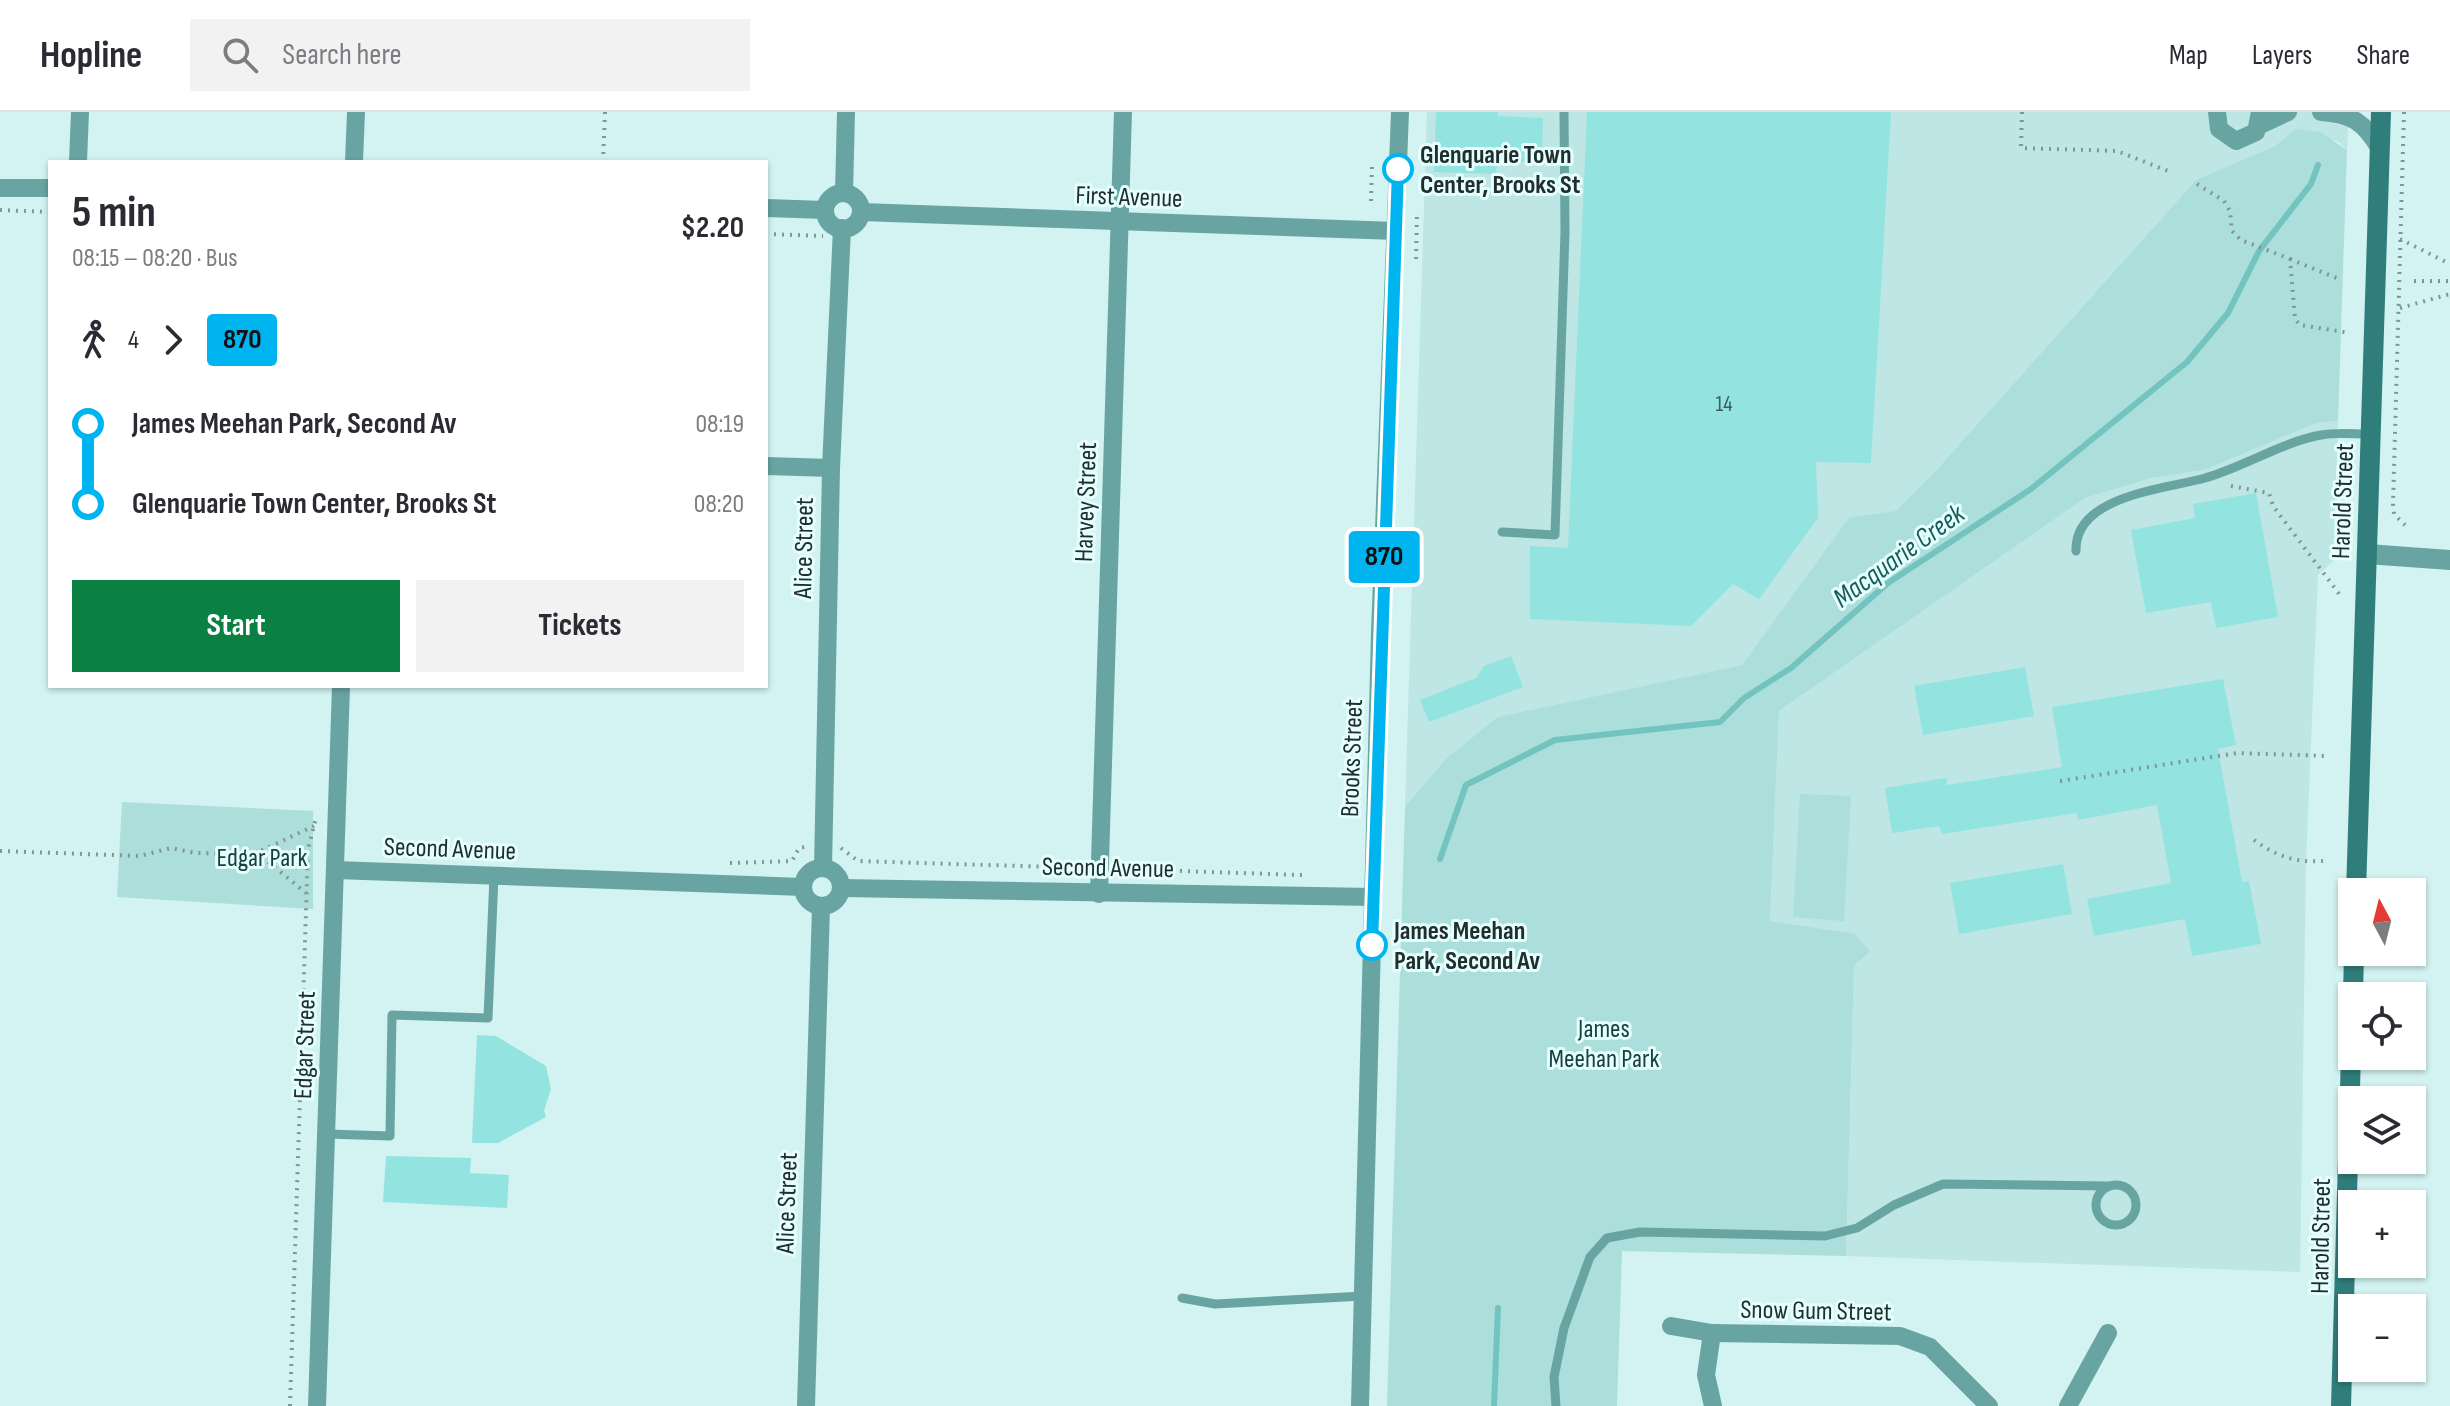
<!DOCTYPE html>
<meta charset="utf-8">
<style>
body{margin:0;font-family:"Sofia Sans Condensed",sans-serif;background:#f2f2f3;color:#2b2b33;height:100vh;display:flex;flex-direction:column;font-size:30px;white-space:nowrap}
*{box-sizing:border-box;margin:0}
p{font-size:26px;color:#7c7c81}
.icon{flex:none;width:44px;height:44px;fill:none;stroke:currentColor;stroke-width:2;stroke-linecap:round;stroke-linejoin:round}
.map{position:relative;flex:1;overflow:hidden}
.side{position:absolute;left:48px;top:48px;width:720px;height:528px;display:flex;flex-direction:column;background:#fff;border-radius:0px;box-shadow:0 2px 6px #0004}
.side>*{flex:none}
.badge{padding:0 16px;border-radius:6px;font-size:28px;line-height:52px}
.needle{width:52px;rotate:353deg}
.tools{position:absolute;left:2338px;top:766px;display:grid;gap:16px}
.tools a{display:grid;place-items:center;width:88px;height:88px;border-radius:0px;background:#fff;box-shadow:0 2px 6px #0004;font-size:40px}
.map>.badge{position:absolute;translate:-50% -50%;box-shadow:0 0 0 4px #fff}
.legs{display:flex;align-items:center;gap:12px;height:88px;padding:0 24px;font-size:26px}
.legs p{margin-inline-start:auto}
.head{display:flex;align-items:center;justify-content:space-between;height:136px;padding:0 24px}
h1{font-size:44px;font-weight:700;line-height:60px}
.action{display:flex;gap:16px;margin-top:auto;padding:16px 24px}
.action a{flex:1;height:92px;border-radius:0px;background:#0b8043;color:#fff;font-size:32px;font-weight:700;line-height:92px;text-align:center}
.action a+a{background:#f2f2f3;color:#2b2b33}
ul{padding:0 24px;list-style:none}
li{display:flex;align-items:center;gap:28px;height:80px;font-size:30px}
li i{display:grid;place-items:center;width:12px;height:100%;margin:0 10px;background:currentColor}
li i::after{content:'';width:20px;height:20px;margin:-10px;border:6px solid;border-radius:50%;background:#fff}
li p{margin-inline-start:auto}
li:first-child i{background:linear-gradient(#0000 50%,currentColor 0)}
li:last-child i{background:linear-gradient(currentColor 50%,#0000 0)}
header{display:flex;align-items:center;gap:48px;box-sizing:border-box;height:112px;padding:0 40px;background:#fff;border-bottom:2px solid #e1e1e2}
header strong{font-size:38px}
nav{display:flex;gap:44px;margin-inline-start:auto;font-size:28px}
.search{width:560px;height:72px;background:#f2f2f3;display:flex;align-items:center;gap:20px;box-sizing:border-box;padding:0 28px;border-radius:0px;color:#7c7c81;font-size:30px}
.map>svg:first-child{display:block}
.built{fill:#bde6e4}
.green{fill:#acdedb}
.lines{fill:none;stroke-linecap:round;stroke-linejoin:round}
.stream{stroke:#73c3c0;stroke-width:6}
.building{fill:#93e4e0}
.path{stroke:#7f9695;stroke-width:4;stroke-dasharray:2 6;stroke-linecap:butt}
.service{stroke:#68a5a2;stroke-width:9}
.minor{stroke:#68a5a2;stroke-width:18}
.tertiary{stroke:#68a5a2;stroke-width:20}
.secondary{stroke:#307e7b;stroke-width:20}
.line-1-casing{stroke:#fff;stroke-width:18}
.line-1{stroke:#00b5ef;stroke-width:12}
.stop-1-dot{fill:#fff;stroke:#00b5ef;stroke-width:4}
.labels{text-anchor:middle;stroke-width:6;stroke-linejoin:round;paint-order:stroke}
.number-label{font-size:22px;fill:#3e5c5a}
.stop-label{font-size:26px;font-weight:bold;fill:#212e2d;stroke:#e4fffd;text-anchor:start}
.street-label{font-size:26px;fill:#212e2d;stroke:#e4fffd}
.park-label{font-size:26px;fill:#19403e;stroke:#e4fffd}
.water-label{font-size:28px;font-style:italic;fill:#185c5a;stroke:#e4fffd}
</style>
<header>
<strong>Hopline</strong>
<div class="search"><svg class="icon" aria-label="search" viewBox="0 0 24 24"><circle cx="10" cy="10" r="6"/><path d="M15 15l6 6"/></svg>Search here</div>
<nav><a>Map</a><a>Layers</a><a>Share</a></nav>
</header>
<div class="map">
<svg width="2450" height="1294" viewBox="0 0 2450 1294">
<rect width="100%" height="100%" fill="#d2f3f1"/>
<g class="built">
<polygon points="1427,0 2349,0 2347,38 2339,30 2296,17 2275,34 2196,68 1931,364 1895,399 1849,407 1742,553 1499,605 1405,695"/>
<polygon points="2338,309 2334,448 2318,463 2306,750 2300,1160 1846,1144 1854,854 1870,839 1770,809 1779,599 2085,386 2151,366 2204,358 2316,311"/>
</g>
<g class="green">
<polygon points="2296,17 2320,20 2347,38 2338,309 2316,311 2204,358 2151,366 2085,386 1779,599 1770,809 1855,822 1870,839 1854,854 1846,1144 1622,1139 1617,1294 1387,1294 1405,695 1446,647 1498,605 1742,553 1849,406 1895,399 1931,364 2196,68 2275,34"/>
<polygon points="1800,682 1851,684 1844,809 1793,805"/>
<polygon points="122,690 313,699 313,797 117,785"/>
</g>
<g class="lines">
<g class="stream">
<polyline points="1440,747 1466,673 1555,628 1720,610 1744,586 1791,556 1888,471 2031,377 2187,250 2228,201 2259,139 2311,72 2318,53"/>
<polyline points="1494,1294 1498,1196"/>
</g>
</g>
<g class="building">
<polygon points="1436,0 1498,0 1498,4 1543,6 1542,51 1497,49 1496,62 1434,60"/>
<polygon points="1587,0 1891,0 1871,351 1816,350 1818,406 1759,487 1733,472 1691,514 1530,507 1530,434 1568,436"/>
<polygon points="2256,381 2278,505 2216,516 2211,490 2146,501 2131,418 2195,406 2193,392"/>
<polygon points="1511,544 1523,575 1429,610 1420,588 1476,566 1484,554"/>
<polygon points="2025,555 2034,604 1923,623 1914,574"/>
<polygon points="2223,567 2236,633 2218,637 2242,770 2249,769 2261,832 2192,844 2185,807 2094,824 2087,787 2171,771 2157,693 2078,708 2077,701 1942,722 1939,714 1892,721 1885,676 1946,666 1947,673 2062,655 2052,595"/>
<polygon points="2063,752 2072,802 1959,822 1950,771"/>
<polygon points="477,923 496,924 546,954 551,977 544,999 546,1005 498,1031 472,1031"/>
<polygon points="386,1044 471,1046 470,1061 509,1063 507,1096 383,1090"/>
</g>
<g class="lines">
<g class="path">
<polyline points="2022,0 2021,36 2117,39 2168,59"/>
<polyline points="2404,0 2393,392 2394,402 2405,413"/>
<polyline points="603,50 605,0"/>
<polyline points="2197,72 2224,89 2230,99 2232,119 2241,128 2290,147 2295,207 2300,213 2350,221"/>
<polyline points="1371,89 1372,53"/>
<polyline points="0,98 50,100"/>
<polyline points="766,122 823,124"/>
<polyline points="2400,127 2450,152"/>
<polyline points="1416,147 1417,101"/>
<polyline points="2290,147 2339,167"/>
<polyline points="2414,169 2450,169"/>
<polyline points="2400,196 2450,182"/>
<polyline points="2231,374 2269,381 2273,394 2340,483"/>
<polyline points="2060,669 2237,641 2327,644"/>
<path d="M 2254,728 C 2276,744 2296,751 2323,749"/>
<polyline points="841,736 858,749 1083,756"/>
<polyline points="0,739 140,744 171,736 195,741 254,742 314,714"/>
<polyline points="254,742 271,752 306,781"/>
<polyline points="730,751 792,749 799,736 805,735"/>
<polyline points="1116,757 1303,763"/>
<polyline points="290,1294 308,737 316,706"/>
</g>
<g class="service">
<polyline points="1502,420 1555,423 1565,120 1564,0"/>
<path d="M 2076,439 C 2074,383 2167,377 2205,366 C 2244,355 2282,330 2321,323 C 2337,320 2354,322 2371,322"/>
<polyline points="327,1022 390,1024 392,903 488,906 494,764"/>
<circle cx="2116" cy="1093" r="20"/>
<polyline points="1182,1186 1215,1192 1363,1184"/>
<polyline points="1556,1294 1554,1265 1564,1216 1590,1145 1607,1126 1640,1120 1825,1124 1857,1116 1894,1093 1943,1072 2108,1074"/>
</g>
<g class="minor">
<polyline points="2217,0 2219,17 2236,29 2256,20 2260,0"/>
<path d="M 2321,0 C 2352,2 2364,10 2380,37"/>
<polyline points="2260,13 2288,0"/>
<polyline points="78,50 80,0"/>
<polyline points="354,50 356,0"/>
<polyline points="0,76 50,76"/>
<polyline points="844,81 846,0"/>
<circle cx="843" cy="99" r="18"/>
<polyline points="766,96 825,98"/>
<polyline points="861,100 1396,119"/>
<polyline points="766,354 831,356"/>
<circle cx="822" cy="775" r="19"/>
<polyline points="823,756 831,356 842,116"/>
<polyline points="336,758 803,775"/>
<polyline points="842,776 1373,785"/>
<polyline points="1099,782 1123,0"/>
<polyline points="1671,1214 1712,1221 1900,1224 1930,1235 1989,1294"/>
<polyline points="1712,1221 1706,1263 1713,1294"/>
<polyline points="317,1294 341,574"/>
<polyline points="806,1294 821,795"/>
<polyline points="1360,1294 1380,521 1400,0"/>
<polyline points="2068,1294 2108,1221"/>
</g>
<polyline class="tertiary" points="2367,442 2450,448"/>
<g class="secondary">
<polyline points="2356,780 2381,0"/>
<polyline points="2353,884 2354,840"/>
<polyline points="2341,1294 2352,906"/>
</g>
</g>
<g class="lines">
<defs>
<polyline id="line-1" points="1372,833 1398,57"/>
</defs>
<use href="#line-1" class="line-1-casing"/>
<use href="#line-1" class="line-1"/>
</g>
<g class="stop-1-dot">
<circle cx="1398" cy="57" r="14"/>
<circle cx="1372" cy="833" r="14"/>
</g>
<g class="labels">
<g class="number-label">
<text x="1724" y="299">14</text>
</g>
<g class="stop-label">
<text x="1420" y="51">Glenquarie Town<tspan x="1420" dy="30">Center, Brooks St</tspan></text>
<text x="1394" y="827">James Meehan<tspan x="1394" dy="30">Park, Second Av</tspan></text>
</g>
<g class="street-label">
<text transform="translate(1129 84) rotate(2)" y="9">First Avenue</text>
<text transform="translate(2342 389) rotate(-88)" y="9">Harold Street</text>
<text transform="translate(1085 390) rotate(-88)" y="9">Harvey Street</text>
<text transform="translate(803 436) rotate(-89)" y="9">Alice Street</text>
<text transform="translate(1351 646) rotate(-88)" y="9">Brooks Street</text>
<text transform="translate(450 736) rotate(2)" y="9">Second Avenue</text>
<text transform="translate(1108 755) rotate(1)" y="9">Second Avenue</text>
<text transform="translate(304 933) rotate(-88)" y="9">Edgar Street</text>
<text transform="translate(786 1091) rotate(-88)" y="9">Alice Street</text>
<text transform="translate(2320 1124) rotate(-89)" y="9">Harold Street</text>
<text transform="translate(1816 1198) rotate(1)" y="9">Snow Gum Street</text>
</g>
<g class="park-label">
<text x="262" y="754">Edgar Park</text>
<text x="1604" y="925">James<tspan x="1604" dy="30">Meehan Park</tspan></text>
</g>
<g class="water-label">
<text transform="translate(1898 443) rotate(-36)" y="10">Macquarie Creek</text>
</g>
</g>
</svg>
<div class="tools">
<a><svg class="needle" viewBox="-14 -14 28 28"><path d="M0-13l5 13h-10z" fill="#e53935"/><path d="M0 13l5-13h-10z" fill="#7c7c81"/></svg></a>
<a><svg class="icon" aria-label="locate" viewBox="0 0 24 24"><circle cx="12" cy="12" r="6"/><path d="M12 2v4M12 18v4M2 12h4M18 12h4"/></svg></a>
<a><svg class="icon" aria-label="layers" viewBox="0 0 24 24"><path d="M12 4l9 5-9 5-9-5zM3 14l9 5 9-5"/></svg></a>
<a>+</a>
<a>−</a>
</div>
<b class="badge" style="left:1384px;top:445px;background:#00b5ef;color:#111">870</b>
<section class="side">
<div class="head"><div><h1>5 min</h1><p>08:15 – 08:20 · Bus</p></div><b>$2.20</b></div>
<div class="legs"><svg class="icon" aria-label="walk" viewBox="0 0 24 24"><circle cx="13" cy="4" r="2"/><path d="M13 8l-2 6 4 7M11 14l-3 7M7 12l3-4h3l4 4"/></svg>4<svg class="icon" aria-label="forward" viewBox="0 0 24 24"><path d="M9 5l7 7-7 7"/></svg><b class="badge" style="background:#00b5ef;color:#111">870</b></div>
<ul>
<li><i style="color:#00b5ef"></i><b>James Meehan Park, Second Av</b><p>08:19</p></li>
<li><i style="color:#00b5ef"></i><b>Glenquarie Town Center, Brooks St</b><p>08:20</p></li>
</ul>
<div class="action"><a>Start</a><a>Tickets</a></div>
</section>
</div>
